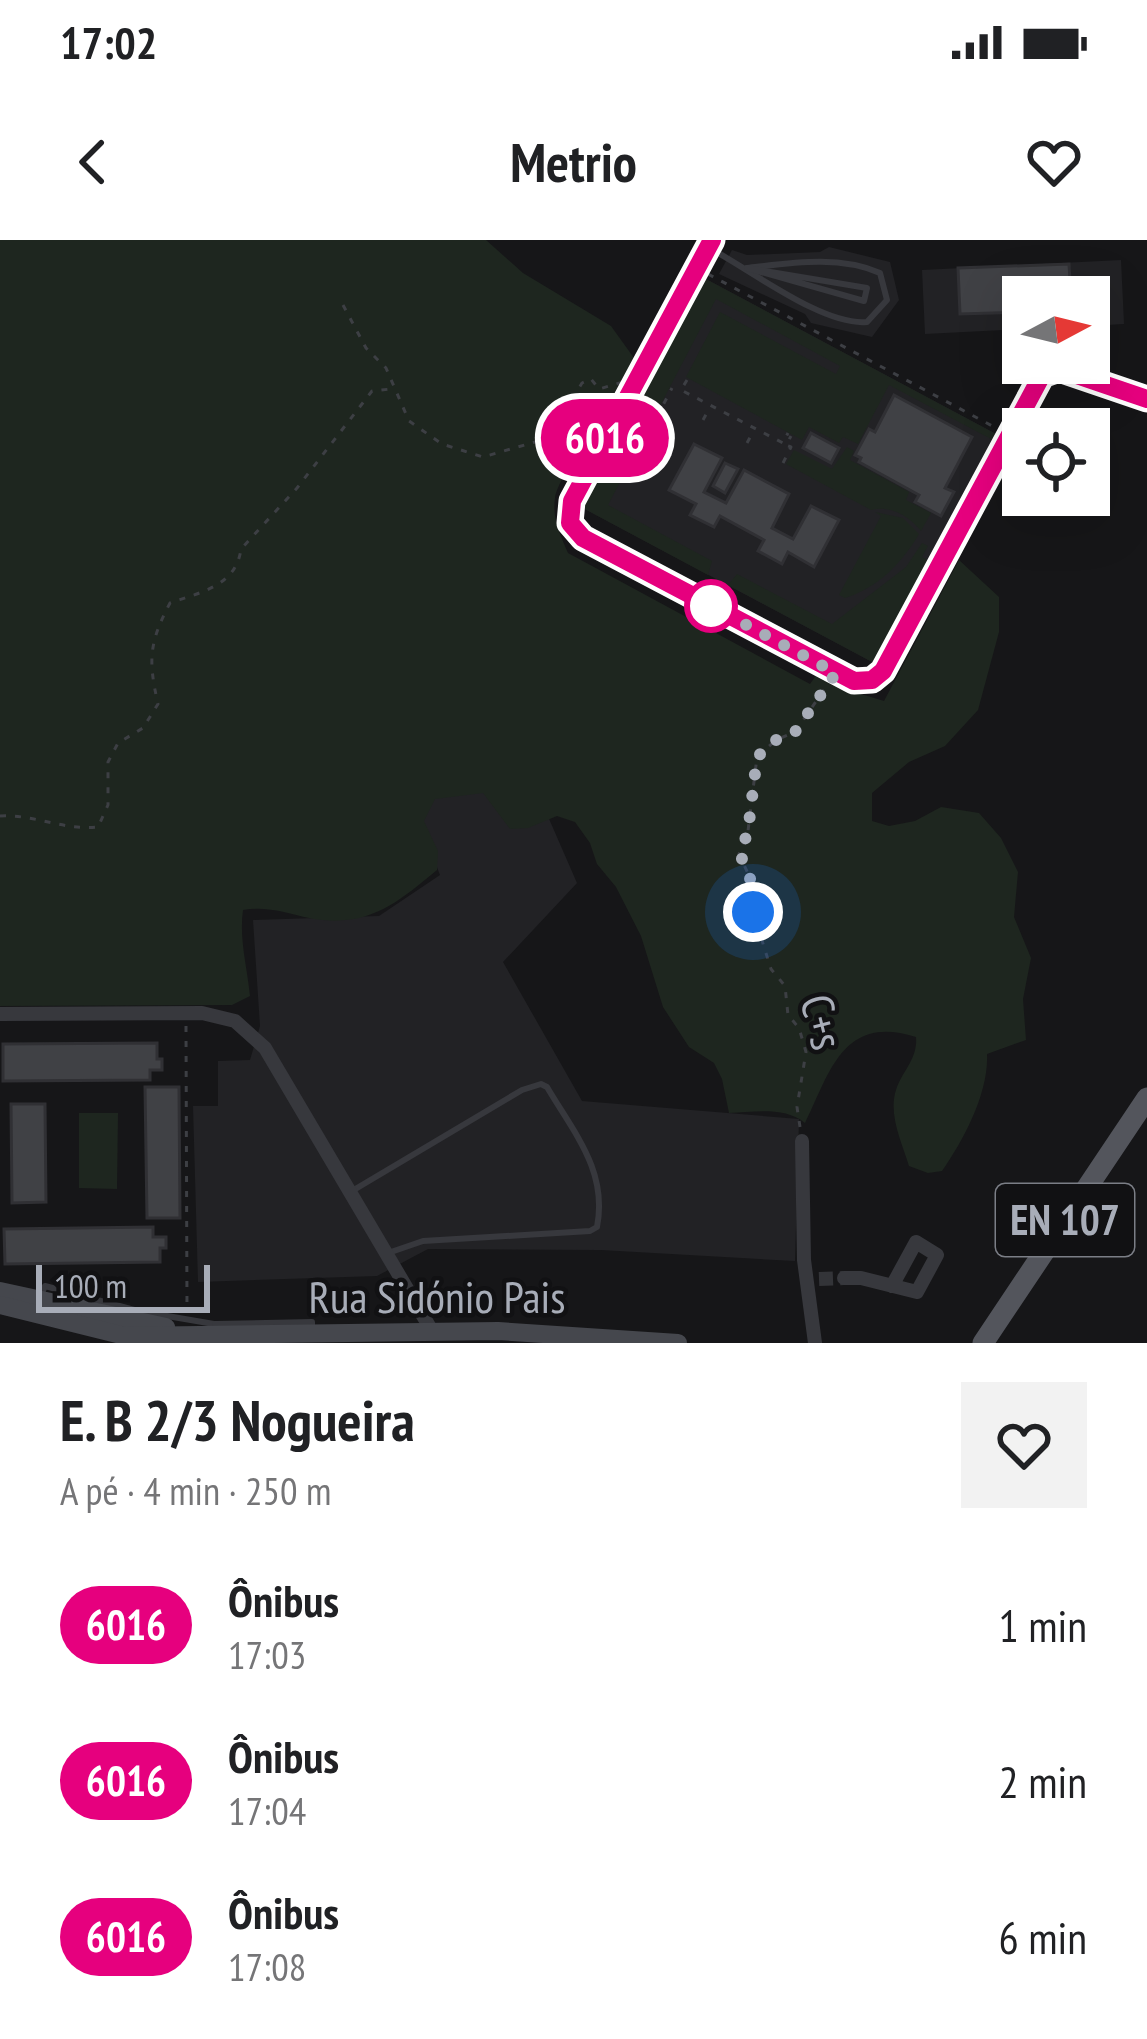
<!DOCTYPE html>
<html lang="pt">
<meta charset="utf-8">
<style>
body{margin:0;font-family:"PT Sans Narrow",sans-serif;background:#f2f2f2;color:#202124;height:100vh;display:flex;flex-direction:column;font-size:45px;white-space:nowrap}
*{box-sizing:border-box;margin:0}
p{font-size:39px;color:#757577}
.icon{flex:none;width:66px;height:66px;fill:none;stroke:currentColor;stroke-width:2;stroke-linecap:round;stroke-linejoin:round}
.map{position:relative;height:1103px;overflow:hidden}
.panel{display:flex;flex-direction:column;background:#fff;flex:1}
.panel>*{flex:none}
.badge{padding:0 24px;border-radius:39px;font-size:42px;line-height:78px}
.needle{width:78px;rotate:83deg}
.fabs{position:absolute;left:1002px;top:36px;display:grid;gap:24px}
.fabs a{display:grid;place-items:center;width:108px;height:108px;border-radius:0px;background:#fff;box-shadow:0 12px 48px #0002;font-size:60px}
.scale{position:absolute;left:36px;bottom:30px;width:174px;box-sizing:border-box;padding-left:12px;border:6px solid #a8adb8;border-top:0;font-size:33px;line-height:42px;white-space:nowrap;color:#a8adb8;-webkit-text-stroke:9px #111113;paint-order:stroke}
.you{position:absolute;width:60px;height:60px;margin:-30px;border:9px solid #fff;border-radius:50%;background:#1a73e8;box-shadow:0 0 0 18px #1a73e833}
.map>.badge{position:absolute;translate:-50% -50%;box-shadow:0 0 0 6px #fff}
.round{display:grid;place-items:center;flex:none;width:126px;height:126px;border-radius:0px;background:#f2f2f2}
.overview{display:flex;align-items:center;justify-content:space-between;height:204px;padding:0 60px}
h1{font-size:57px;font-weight:800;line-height:90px}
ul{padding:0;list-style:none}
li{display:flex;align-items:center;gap:36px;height:156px;padding:0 60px}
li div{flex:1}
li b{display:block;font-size:45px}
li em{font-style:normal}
li .badge{min-width:132px;font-weight:700;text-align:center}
.status{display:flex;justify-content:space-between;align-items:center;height:84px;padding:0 60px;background:#fff;direction:ltr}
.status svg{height:33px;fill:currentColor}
header{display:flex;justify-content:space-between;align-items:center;height:156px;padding:0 60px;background:#fff;font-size:54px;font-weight:800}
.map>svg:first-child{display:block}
.built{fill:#222225}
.green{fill:#1e261f}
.building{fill:#404145;stroke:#303034;stroke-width:3}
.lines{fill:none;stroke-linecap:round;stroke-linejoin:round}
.street-tunnel{stroke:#333438;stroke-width:14;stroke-dasharray:14 7;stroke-linecap:butt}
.path{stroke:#3d3f44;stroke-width:3;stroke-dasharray:6 9;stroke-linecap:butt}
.lane{stroke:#37383d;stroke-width:6}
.street{stroke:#37383d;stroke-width:14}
.secondary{stroke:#45474d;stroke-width:18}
.primary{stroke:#53555c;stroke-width:21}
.line-casing{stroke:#fff;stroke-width:27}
.line{stroke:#e6007e;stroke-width:18}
.walk{stroke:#a8adb8;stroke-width:12;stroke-dasharray:0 21.6}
.stop-dot{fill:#fff;stroke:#e6007e;stroke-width:6}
.labels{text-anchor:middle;stroke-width:9;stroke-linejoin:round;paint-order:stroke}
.shield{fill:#111113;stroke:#7b7e86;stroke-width:3}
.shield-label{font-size:42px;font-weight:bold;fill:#a8adb8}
.street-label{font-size:45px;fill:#a8adb8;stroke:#111113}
</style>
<div class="status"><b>17:02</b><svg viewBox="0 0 49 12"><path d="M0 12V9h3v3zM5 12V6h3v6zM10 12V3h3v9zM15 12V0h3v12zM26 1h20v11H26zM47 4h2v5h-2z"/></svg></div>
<header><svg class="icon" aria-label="back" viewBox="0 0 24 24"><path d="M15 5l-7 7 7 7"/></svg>Metrio<svg class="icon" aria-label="heart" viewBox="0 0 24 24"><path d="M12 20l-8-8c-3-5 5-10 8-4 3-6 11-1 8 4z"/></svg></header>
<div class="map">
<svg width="1147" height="1103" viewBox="0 0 1147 1103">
<rect width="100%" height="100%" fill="#161618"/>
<g class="built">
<polygon points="829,7 890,22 899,60 872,97 811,83 805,74 719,34 732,10 747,15 820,12"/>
<polygon points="1121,20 1124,84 1089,86 1089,57 1023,57 1023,89 925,94 922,30"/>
<polygon points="704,38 996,194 874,423 581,267"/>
<polygon points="519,510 577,643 503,722 582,861 799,879 795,1021 601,1010 428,1009 377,1036 198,1042 193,866 218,866 218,821 250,820 260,786 253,680 379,676 440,635 410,558"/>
</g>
<g class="green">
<path d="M 0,0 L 486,0 L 523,33 L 611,86 L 634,118 C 619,150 558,235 555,258 C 552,279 560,294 568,313 L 810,444 L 817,434 L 848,450 L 884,461 L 959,320 L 999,357 L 999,392 L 978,470 L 945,506 L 909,522 L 872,553 L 872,581 L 889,586 L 915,581 L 941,567 L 979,573 L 1001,598 L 1018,632 L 1014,677 L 1031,718 L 1023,759 L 1026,800 L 987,814 C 989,852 964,900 942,931 L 928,933 L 909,926 C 902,903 888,874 896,850 C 902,831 918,819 916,797 C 842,773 829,835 805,883 C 785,866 753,872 729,873 L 722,839 L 714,823 L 689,807 L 663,767 L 641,696 L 616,647 L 597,624 L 590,603 L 575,582 L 557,576 L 528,588 L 510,589 L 483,553 L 435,559 L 424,581 L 438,611 L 437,630 C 396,664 367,689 309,678 C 285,673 268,666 243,670 C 239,699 247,726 250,756 L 232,765 L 0,766 Z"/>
<polygon points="704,38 996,194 993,200 889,145 858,204 843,197 839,203 809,187 802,200 686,137 720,72 836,134 840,126 716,59 608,265 712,321 708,335 581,267"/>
<path d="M 847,207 L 854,211 L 850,220 L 909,252 L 906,260 L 931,273 L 921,291 C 909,276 891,265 871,270 L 786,224 L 794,210 L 832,229 Z"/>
<path d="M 875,272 L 903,278 L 919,294 C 902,323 878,348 845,358 L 839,355 L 881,276 Z"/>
<polygon points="922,303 928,306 922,317 929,321 874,423 728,345 737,334 832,384 906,327"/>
<polygon points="79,873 118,873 117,949 79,948"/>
</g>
<g class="building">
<polygon points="1069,24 1071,57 1023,57 1023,72 960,74 958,28"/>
<polygon points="894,155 972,197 945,248 954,252 941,276 915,262 919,255 859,222 861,218 855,215 869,189 875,192"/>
<polygon points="811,193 839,208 831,223 803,208"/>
<polygon points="694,204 722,218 704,252 726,263 744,230 789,254 772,288 793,299 811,266 839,280 814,327 788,312 782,324 758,311 764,300 720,276 714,287 690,275 696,264 669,250"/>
<polygon points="725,223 738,229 725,253 713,246"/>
<polygon points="157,803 157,819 162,819 162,830 150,830 150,840 3,841 3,804"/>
<polygon points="145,847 179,847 180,978 147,978"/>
<polygon points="11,864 45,864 46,962 12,963"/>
<polygon points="153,987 153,997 166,997 166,1008 160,1008 160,1022 5,1024 4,989"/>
</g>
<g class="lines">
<polyline class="street-tunnel" points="819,1039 844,1038"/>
<g class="path">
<polyline points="708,34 996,188"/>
<polyline points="343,65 366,108 386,128 409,181 442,204 483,217 535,202 555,188 582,143 591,139 599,149 623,142"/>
<polyline points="687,140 681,150 783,203 788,193"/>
<polyline points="703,180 710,167"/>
<polyline points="747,203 754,190"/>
<polyline points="636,217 672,148"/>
<polyline points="783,223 791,207 786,205 791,196"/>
<path d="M 0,576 C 34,574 65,591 98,587 L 108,565 L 108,522 L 118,503 L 143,488 L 158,464 C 148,420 149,403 170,363 C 201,352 236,346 241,309 L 297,248 L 372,151 L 391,149"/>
<polyline points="186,786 187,1071"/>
<polyline points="800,887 797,867 806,812 799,788 788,775 785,746 771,729 753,672 750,638 739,614 748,591 757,517 776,500 795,492 828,444"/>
</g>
<g class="lane">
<path d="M 711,9 C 751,30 823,86 867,82 L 887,60 L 880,33 C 839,15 791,23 747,28"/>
<polygon points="747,28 867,48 864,61"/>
<path d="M 352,951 L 522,850 L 541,844 L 547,847 C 574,893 608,931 597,987 L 590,991 L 423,1001 L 388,1013"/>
<polyline points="41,1055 45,1046 138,1071 214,1084"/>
<polyline points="215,1084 312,1082 312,1091"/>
</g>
<g class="street">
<polyline points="712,0 572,261 570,283 583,298 854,441 871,439 883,431 1042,135 1059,129 1147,159"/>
<polyline points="0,774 202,773 235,781 265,808 432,1091"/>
<polyline points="802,901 804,1020 815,1103"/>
<polyline points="844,1038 861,1038 917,1052 937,1015 916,1002 892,1046"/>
</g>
<g class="secondary">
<polyline points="0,1051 166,1087"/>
<polyline points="0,1065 125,1096 498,1091 678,1103"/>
</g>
<polyline class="primary" points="983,1103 1147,858"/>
</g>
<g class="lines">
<defs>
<polyline id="line" points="712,0 572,261 570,283 583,298 854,441 872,440 883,431 1042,135 1059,129 1147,159"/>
</defs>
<use href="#line" class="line-casing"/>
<use href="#line" class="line"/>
<polyline class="walk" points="711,366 700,360 836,433 795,492 776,500 757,517 748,591 740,614 750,638 753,672"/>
</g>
<circle class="stop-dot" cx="711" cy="366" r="24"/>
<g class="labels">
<rect class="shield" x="996" y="944" width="138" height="72" rx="9"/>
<g class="shield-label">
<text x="1065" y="995">EN 107</text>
</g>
<g class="street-label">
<text transform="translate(822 782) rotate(76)" y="16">C+s</text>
<text x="437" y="1073">Rua Sidónio Pais</text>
</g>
</g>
</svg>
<div class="fabs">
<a><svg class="needle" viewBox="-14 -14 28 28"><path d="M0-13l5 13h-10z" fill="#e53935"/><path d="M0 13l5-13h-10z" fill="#757577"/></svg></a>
<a><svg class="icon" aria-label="locate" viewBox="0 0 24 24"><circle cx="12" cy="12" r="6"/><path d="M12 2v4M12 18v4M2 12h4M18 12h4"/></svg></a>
</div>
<div class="scale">100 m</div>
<div class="you" style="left:753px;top:672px"></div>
<b class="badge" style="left:605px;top:198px;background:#e6007e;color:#fff">6016</b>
</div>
<section class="panel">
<div class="overview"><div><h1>E. B 2/3 Nogueira</h1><p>A pé · 4 min · 250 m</p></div><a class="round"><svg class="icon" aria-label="heart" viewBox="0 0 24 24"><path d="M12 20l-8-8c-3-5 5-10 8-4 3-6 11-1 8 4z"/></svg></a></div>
<ul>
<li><span class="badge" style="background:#e6007e;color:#fff">6016</span><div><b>Ônibus</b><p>17:03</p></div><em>1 min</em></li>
<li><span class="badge" style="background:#e6007e;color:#fff">6016</span><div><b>Ônibus</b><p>17:04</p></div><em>2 min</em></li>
<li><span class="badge" style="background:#e6007e;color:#fff">6016</span><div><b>Ônibus</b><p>17:08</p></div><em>6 min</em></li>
</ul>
</section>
